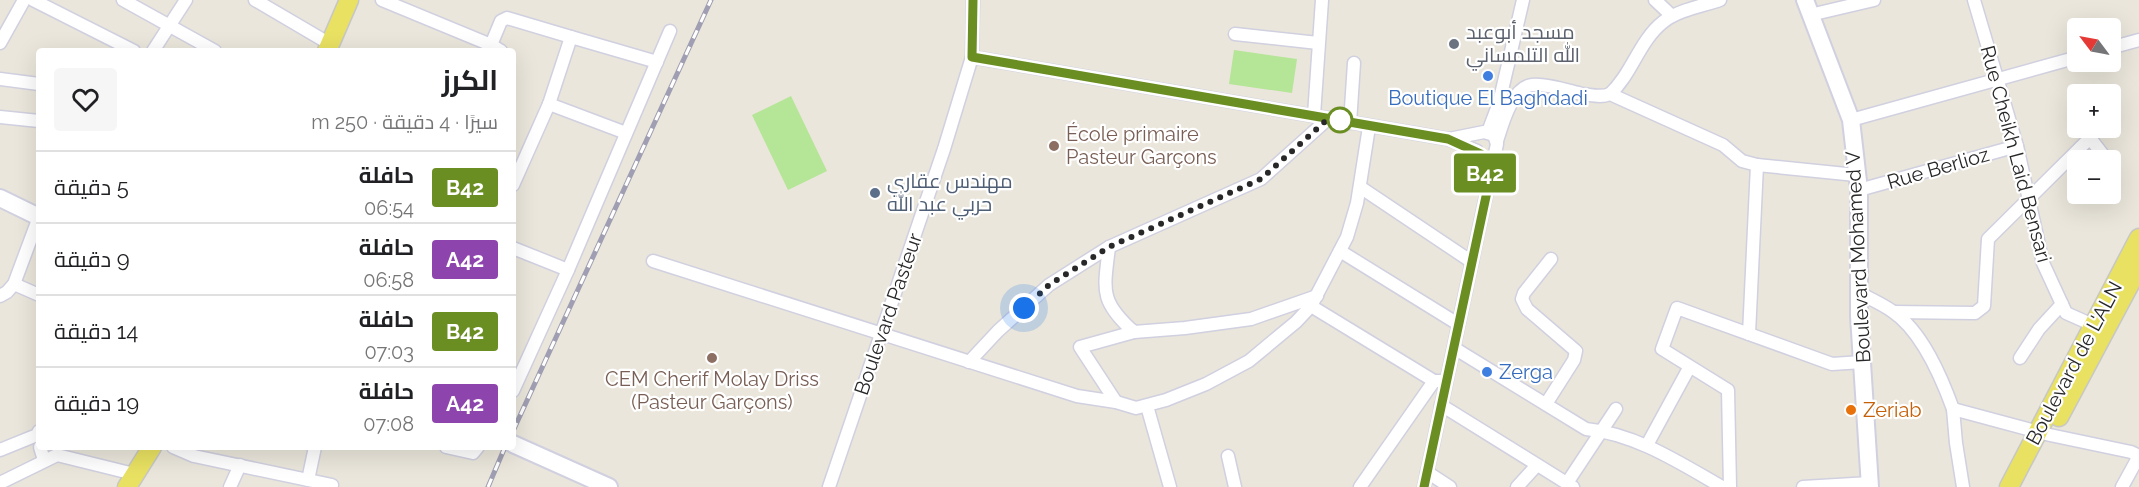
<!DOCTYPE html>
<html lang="ar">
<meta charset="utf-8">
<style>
body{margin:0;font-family:Raleway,Cairo,sans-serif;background:#f6f6f6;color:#202124;direction:rtl;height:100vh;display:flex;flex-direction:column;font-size:22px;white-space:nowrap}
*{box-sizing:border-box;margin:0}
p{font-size:20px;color:#757577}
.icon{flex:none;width:33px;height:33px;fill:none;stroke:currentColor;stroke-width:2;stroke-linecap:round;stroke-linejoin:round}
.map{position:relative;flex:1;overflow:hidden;direction:ltr}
.details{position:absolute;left:36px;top:48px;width:480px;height:402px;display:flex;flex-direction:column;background:#fff;border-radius:6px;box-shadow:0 6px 24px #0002;direction:rtl}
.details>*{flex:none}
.badge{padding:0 12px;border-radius:4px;font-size:21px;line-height:39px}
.needle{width:39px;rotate:302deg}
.tools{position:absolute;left:2067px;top:18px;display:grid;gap:12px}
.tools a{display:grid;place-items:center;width:54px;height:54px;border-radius:6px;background:#fff;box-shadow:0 6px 24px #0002;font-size:30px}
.you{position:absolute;width:30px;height:30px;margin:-15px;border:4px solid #fff;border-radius:50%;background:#1a73e8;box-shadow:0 0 0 9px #1a73e833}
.map>.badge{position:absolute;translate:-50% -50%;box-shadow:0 0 0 3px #fff}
.round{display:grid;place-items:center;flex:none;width:63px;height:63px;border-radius:6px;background:#f6f6f6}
.summary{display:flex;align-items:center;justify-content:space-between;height:102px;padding:0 18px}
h1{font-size:28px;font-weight:700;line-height:45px}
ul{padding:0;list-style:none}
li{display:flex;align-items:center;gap:18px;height:72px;padding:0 18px;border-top:2px solid #e0e0e0}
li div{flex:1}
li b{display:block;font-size:22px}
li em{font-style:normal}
li .badge{min-width:66px;font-weight:700;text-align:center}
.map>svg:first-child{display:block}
.pitch{fill:#b5e596}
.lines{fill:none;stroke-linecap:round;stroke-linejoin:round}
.minor-casing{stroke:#d0d0e0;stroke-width:15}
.secondary-casing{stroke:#d0d0e0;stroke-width:20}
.primary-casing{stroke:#c7c7c7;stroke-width:21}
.minor{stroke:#fff;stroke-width:12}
.secondary{stroke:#fff;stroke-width:16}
.primary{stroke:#e8e162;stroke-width:18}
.rail-casing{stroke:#9f9eb2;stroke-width:5}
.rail{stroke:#fff;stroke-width:3;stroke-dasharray:9;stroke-linecap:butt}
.line-casing{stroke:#fff;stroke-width:14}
.line{stroke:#6b8e23;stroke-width:9}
.walk{stroke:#282828;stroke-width:6;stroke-dasharray:0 10.8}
.worship-dot{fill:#6b7280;stroke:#fff;stroke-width:2}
.shop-dot{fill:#3f7fe0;stroke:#fff;stroke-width:2}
.stop-dot{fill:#fff;stroke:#6b8e23;stroke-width:3}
.education-dot{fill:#8d6e63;stroke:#fff;stroke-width:2}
.service-dot{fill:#5c6f8a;stroke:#fff;stroke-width:2}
.food-dot{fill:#e8710a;stroke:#fff;stroke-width:2}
.labels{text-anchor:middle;stroke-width:4.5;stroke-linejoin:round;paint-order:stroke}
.worship-label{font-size:20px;fill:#5b616d;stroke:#fff;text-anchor:start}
.shop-label{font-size:20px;fill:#366cbe;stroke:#fff}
.education-label{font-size:20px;fill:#785e54;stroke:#fff;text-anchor:start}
.street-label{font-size:20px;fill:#282828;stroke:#fff}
.service-label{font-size:20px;fill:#4e5e75;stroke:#fff;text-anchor:start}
.food-label{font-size:20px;fill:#c56008;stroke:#fff;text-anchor:start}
</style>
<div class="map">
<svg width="2139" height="487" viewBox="0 0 2139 487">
<rect width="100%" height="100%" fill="#eae6db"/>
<g class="pitch">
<polygon points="1234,50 1297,59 1292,93 1229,84"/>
<polygon points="791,96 827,171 788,190 752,115"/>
</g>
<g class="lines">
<defs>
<g id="minor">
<polyline points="33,0 134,51"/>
<polyline points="123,0 215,51"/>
<polyline points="255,0 330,44"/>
<polyline points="382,0 491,45 501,51"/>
<polyline points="1655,0 1672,16"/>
<polyline points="1974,0 2017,146 2043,263 2066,313 2093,325"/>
<polyline points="1810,15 1874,0"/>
<polyline points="1235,34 1318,43"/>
<polyline points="0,43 24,0"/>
<polyline points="491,45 501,21 507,18 571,37"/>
<polyline points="2110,48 2139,40"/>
<polyline points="153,51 186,0"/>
<polyline points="972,57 1448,139 1477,151"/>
<polyline points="0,79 39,84"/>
<path d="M 1610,94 C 1632,74 1639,41 1663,22 C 1678,10 1702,6 1720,0"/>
<polyline points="549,104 571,37 657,62"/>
<polyline points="1314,115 1322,0"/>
<polyline points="0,117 39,121"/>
<polyline points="1851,120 2078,57"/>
<polyline points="1350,123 1354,63"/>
<polyline points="1488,132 1499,103 1523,0"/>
<path d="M 1497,141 C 1502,125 1512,87 1532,85 C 1545,83 1569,91 1582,94 C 1592,95 1601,98 1610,94 L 1723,145 L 1742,161 L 1757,165 L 1749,334"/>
<polyline points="1757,165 1856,175"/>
<polyline points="513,185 549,104 626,133"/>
<polyline points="1360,187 1472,262"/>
<polyline points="1859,190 2017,146"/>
<path d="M 1109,247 C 1104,290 1099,301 1134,332 L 1185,328 L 1251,319 L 1317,296"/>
<polyline points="513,248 568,270"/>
<polyline points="1340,251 1458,324"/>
<polyline points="653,261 1077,396 1116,402 1136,408 1166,400 1206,384 1249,361 1296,322 1311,306 1347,237 1357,203 1369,127"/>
<polyline points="14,284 39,295"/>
<path d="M 1860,293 C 1870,299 1882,304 1892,311 C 1922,331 1941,376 1953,409"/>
<polyline points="0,296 7,292 14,284 39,217"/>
<polyline points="1311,306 1434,381"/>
<polyline points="1894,312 1975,313 1984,306 1988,239 2090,138 2107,160"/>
<path d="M 1454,348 L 1586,429 C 1636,434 1680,463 1722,487"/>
<polyline points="2020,358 2039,329 2062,304"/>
<polyline points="969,362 998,331 1049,285 1109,247 1261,179 1329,118"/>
<polyline points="513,391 568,270 670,31"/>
<polyline points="1116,402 1080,347 1134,332"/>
<polyline points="1546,404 1574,360 1576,351 1527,309 1522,299 1524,293 1551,259"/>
<polyline points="1441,405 1573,487"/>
<polyline points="1147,406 1170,487"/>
<polyline points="1647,445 1689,368"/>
<polyline points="40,447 44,460"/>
<polyline points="173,447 194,456 332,485"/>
<polyline points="446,447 473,453 478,447"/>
<polyline points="0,450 37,435 39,431"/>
<polyline points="1228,456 1235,487"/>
<polyline points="1427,472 1450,487"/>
<polyline points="308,480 315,447"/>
<polyline points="0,483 57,455 134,474"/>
<polyline points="230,487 240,465"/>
<polyline points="829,487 944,149 972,57 973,0"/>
<polyline points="1360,487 1434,381 1441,381"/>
<polyline points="1424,487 1497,144 1494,135 1484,132 1449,139"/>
<polyline points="1517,487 1537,465"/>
<polyline points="1569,487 1567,483 1616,409"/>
<polyline points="1730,487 1728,390 1662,349 1677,308 1832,364 1862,362"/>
<polyline points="1803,487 1870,483"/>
<polyline points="1963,487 1956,443 1953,409 2050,435 2131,452 2139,456"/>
<polyline points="2122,487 2139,456"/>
</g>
<g id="secondary">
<polyline points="1805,0 1851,120 1859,190 1859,316 1870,487"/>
<polyline points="0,198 39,217"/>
<polyline points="513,444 609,487"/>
</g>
<g id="primary">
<polyline points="327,51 349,0"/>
<polyline points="2059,417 2139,267"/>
<polyline points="127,487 152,447"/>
<polyline points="2009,487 2139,238"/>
</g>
</defs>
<use href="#minor" class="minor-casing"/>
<use href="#secondary" class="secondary-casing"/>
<use href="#primary" class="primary-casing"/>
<use href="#minor" class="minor"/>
<use href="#secondary" class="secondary"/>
<use href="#primary" class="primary"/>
<defs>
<g id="rail">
<polyline points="513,431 711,0"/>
<polyline points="488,487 505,447"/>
</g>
</defs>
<use href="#rail" class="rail-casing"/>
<use href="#rail" class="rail"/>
</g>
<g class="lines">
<defs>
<polyline id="line" points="973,0 972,57 1448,139 1481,154 1488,187 1424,487"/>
</defs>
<use href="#line" class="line-casing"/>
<use href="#line" class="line"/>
<polyline class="walk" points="1024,308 1049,285 1109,247 1261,179 1329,118 1342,121 1340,120"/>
</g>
<circle class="worship-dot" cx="1454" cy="44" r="6"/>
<g class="shop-dot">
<circle cx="1488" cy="76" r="6"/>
<circle cx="1487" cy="372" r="6"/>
</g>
<circle class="stop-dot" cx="1340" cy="120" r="12"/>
<g class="education-dot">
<circle cx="1054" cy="146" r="6"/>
<circle cx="712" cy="358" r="6"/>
</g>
<circle class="service-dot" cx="875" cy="193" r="6"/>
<circle class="food-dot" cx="1851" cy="410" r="6"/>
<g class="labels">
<g class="worship-label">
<text x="1466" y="39">مسجد أبوعبد<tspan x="1466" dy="23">الله التلمساني</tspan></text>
</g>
<g class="shop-label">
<text x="1488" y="105">Boutique El Baghdadi</text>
<text x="1499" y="379" text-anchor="start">Zerga</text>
</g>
<g class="education-label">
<text x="1066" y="141">École primaire<tspan x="1066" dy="23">Pasteur Garçons</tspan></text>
<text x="712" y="386" text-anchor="middle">CEM Cherif Molay Driss<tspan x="712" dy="23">(Pasteur Garçons)</tspan></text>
</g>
<g class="street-label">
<text transform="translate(2016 154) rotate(75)" y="7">Rue Cheikh Laid Bensari</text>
<text transform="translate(1938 168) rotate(-16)" y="7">Rue Berlioz</text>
<text transform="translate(1858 257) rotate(-93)" y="7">Boulevard Mohamed V</text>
<text transform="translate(888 314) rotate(-71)" y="7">Boulevard Pasteur</text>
<text transform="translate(2074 363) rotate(-62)" y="7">Boulevard de L'ALN</text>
</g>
<g class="service-label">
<text x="887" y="188">مهندس عقاري<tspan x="887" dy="23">حربي عبد الله</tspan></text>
</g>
<g class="food-label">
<text x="1863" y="417">Zeriab</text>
</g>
</g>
</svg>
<div class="tools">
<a><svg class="needle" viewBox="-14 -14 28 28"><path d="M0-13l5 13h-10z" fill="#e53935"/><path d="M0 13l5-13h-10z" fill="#757577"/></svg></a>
<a>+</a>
<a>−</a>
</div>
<div class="you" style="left:1024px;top:308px"></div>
<b class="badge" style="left:1485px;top:173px;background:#6b8e23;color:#fff">B42</b>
<section class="details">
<div class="summary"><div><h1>الكرز</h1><p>سيرًا · 4 دقيقة · 250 m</p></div><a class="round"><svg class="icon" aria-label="heart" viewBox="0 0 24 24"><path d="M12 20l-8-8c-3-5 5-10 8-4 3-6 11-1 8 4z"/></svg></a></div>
<ul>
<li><span class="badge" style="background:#6b8e23;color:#fff">B42</span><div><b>حافلة</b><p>06:54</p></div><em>5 دقيقة</em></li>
<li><span class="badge" style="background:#8e44ad;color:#fff">A42</span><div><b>حافلة</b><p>06:58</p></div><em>9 دقيقة</em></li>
<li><span class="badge" style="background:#6b8e23;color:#fff">B42</span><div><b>حافلة</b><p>07:03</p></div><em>14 دقيقة</em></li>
<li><span class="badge" style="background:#8e44ad;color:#fff">A42</span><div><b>حافلة</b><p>07:08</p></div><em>19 دقيقة</em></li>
</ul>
</section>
</div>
